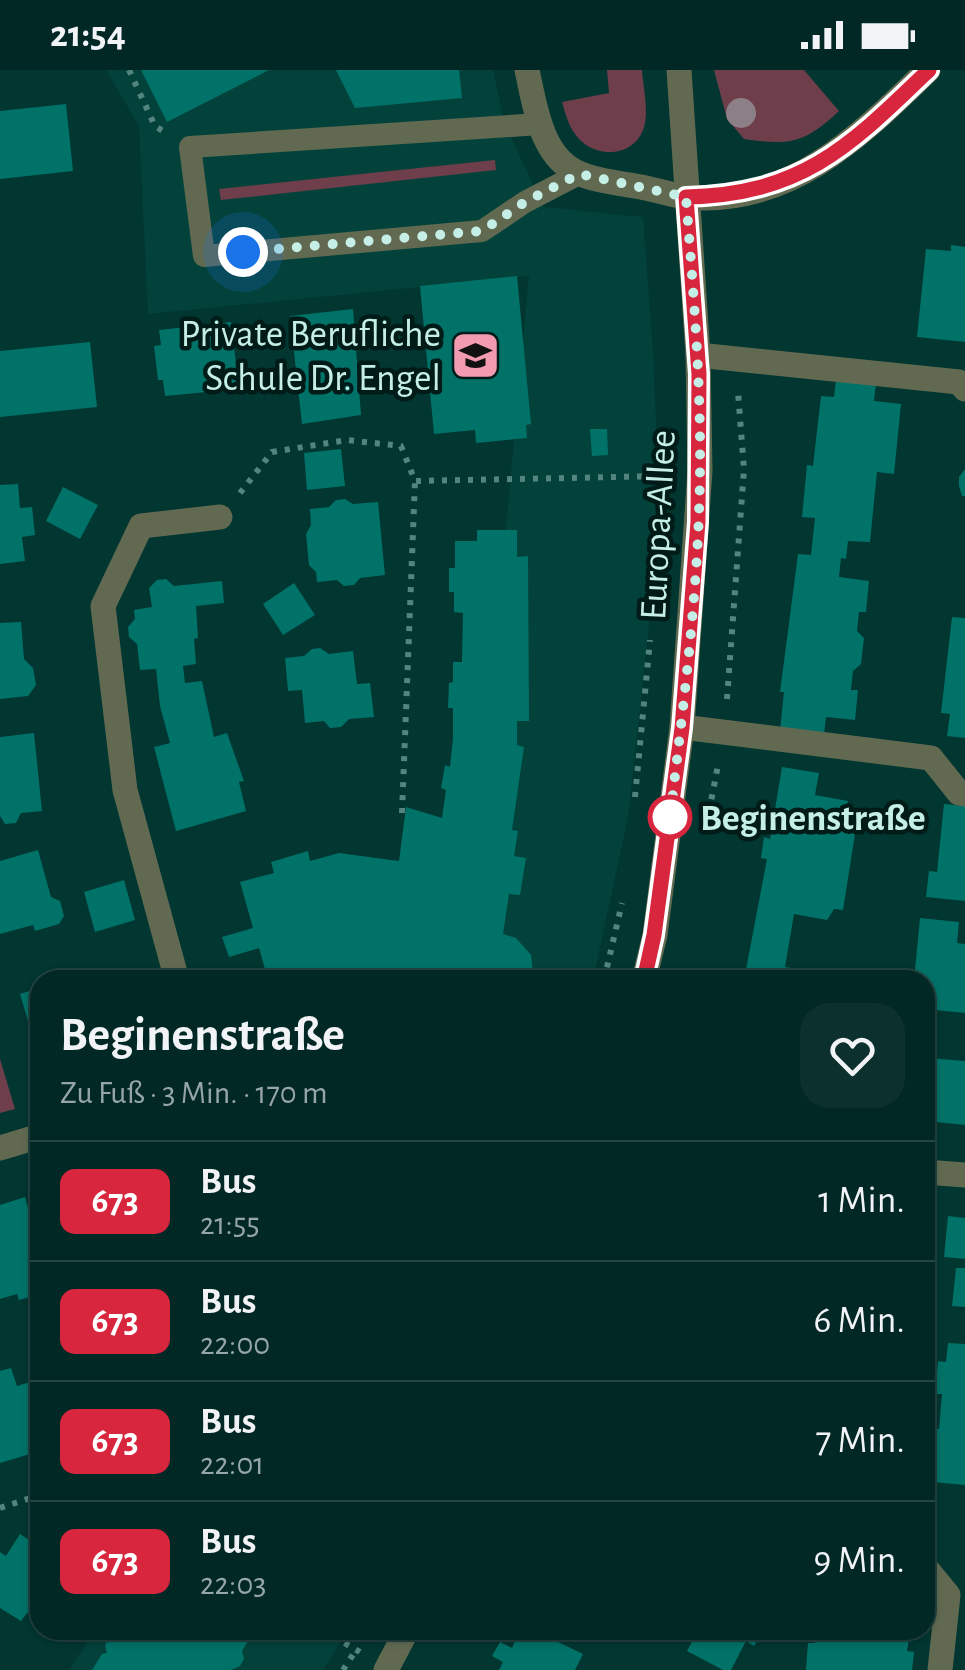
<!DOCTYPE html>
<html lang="de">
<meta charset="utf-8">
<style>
body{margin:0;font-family:"Alegreya Sans",sans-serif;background:#0b302d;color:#f1f3f6;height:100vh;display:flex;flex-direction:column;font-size:38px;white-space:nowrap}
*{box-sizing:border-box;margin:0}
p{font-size:32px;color:#96a6a7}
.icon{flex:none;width:55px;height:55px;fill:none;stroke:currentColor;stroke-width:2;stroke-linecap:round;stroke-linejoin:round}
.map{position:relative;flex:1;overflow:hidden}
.side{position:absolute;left:30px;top:900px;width:905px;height:670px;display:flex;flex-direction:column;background:#012825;border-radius:30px;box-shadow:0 2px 8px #0004,0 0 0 2px #234442}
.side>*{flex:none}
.badge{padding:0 20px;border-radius:15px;font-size:35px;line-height:65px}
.you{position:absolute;width:50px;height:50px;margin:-25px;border:8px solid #fff;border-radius:50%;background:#1a73e8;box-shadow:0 0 0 15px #1a73e833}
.map>.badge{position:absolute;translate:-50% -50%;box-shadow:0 0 0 5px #fff}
.round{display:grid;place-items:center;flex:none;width:105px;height:105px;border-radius:30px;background:#0b302d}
.headline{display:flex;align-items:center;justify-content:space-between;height:170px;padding:0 30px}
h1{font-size:48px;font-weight:700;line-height:75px}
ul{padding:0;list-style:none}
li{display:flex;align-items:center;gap:30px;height:120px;padding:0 30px;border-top:2px solid #234442}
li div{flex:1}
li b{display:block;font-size:38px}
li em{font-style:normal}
li .badge{min-width:110px;font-weight:700;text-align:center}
.status{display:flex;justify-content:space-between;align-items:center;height:70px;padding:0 50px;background:#012825;direction:ltr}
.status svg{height:28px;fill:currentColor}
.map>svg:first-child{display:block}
.built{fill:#03423b}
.green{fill:#6e3e4a}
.building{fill:#007268}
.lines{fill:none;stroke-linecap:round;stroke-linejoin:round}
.path{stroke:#54847e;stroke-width:6;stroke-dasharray:5 8;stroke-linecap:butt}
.lane{stroke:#616a51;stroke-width:22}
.street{stroke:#616a51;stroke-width:25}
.tree{fill:#8c7f85}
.line-casing{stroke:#fff;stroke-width:22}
.line{stroke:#d7263d;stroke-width:15}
.walk{stroke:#c5eee7;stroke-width:10;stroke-dasharray:0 18}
.stop-dot{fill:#fff;stroke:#d7263d;stroke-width:5}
.labels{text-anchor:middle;stroke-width:9;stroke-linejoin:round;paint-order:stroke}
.poi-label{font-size:38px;fill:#c5eee7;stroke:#001b18;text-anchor:end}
.street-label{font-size:38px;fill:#c5eee7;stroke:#001b18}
.stop-label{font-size:38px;font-weight:bold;fill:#c5eee7;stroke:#001b18;text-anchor:start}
</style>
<div class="status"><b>21:54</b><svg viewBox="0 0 49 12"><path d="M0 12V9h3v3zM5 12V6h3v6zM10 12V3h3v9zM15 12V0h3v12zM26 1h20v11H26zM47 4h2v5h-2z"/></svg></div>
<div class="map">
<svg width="965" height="1600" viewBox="0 0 965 1600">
<rect width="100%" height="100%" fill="#013631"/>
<g class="built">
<polygon points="106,0 493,0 504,51 543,137 643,147 653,281 660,453 628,747 593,910 465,910 529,206 148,244 139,56"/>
<polygon points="96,1560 348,1560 323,1600 69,1600"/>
</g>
<g class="green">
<path d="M 607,0 L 642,0 C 643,16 649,42 644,57 C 635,87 598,89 579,69 C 569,58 566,46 562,32 L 609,23 Z"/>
<path d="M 714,0 L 804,0 L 839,41 C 805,73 790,76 744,69 L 727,49 Z"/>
<polygon points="495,90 496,100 221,130 219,119"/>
<polygon points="0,989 15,1039 0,1043"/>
</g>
<g class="building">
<polygon points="141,0 269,0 167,52"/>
<polygon points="336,0 459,0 462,28 355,38"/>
<polygon points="66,34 73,101 0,109 0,41"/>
<polygon points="951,175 965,177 965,272 917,267 926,179 951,181"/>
<polygon points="517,206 531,354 526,355 527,368 476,373 475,360 434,364 420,216"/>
<polygon points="353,239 361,345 302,354 290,246"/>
<polygon points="231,252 239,319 165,326 163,310 158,310 154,276 161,275 159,260"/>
<polygon points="90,272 97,337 0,347 0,281"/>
<polygon points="836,309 876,313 874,331 901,334 894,404 877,402 870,472 848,471 846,489 841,488 839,507 869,511 866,542 859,542 857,561 864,568 861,594 853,601 851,620 858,620 855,650 826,647 824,665 780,661 784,622 780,622 798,484 811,485 815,448 802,447 807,395 813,396 821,326 834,327"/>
<polygon points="590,359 607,359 608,385 592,386"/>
<polygon points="341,379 345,416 307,420 304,383"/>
<polygon points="965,399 965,426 962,426 959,416 959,407"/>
<polygon points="18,414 20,438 32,437 35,465 22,467 25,491 0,494 0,415"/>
<polygon points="63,417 98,435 80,469 46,451"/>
<polygon points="345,429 353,434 378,432 385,505 360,508 354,515 344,516 337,510 317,512 316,502 309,495 306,464 311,455 310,439 329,437 336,430"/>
<polygon points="477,460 517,460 517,487 528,486 529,651 517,651 517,675 524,677 512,760 518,761 514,786 526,788 520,825 509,824 503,864 516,868 531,885 534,910 384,910 385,906 347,900 342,901 345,910 268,910 259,878 229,887 222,867 253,858 240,812 274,803 271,792 308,781 310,791 339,783 399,791 406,737 442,748 446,720 441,718 445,695 450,697 453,668 453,638 448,638 449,613 453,612 453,592 462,592 463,543 454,542 454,522 449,522 449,498 455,498 455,471 477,471"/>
<polygon points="166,509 174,516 222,511 224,533 196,536 198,568 194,569 196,594 183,596 185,613 202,611 214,667 227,663 244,711 239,712 246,741 176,761 154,677 170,673 160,636 156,599 140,600 137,574 129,567 128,557 135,549 134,540 152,537 149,518 157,510"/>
<polygon points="294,513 315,545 283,565 263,534"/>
<polygon points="952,547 965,548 965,668 947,666 950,644 941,643"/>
<polygon points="21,552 24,589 33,598 36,615 28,626 0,629 0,553"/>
<polygon points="320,578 329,584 353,581 357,614 370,613 374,647 349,649 341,657 330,658 324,651 305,653 302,620 288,621 285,588 304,586 312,579"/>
<polygon points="34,663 42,741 21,743 16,753 5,754 0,746 0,667"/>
<polygon points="782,697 819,703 815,725 848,731 847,737 852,744 858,745 843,840 834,839 827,850 794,844 785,897 827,904 826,910 744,910 767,789 761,788 764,767 770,769"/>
<polygon points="944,734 965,736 965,831 926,827 929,801 937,802"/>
<polygon points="38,780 51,827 60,831 64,846 59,854 35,861 33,855 0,864 0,791"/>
<polygon points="124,810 135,850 95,862 84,822"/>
<polygon points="920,848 959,852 957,873 965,874 965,943 925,939 925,910 914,910"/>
<polygon points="104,899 107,910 69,910 69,909"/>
<polygon points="40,918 40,988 39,988 20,924"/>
<polygon points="925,965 930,966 928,988 965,991 965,1055 936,1052 935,1059 925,1058"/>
<polygon points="25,1127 28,1138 40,1135 40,1224 19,1230 17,1224 0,1229 0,1135"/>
<polygon points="948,1146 965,1148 965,1189 944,1187"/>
<polygon points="956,1198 965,1198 965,1237 952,1236"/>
<polygon points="948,1273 965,1274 965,1415 933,1412 935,1394 926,1393 929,1358 939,1359 942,1324 935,1324 938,1291 946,1292"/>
<polygon points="11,1298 17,1316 40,1309 40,1381 0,1393 0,1301"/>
<polygon points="20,1464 40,1477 40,1540 27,1543 21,1551 0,1538 0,1482 6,1486"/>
<polygon points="120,1560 249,1560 253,1563 242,1581 244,1589 240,1596 231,1600 92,1600 102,1584 107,1583 105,1575 109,1568 116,1566"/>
<polygon points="520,1560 564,1560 558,1572 583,1584 575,1600 499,1600 503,1592 492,1586 500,1572 512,1578"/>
<polygon points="674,1560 763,1560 754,1576 746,1571 731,1600 723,1600 687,1581 693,1570"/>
<polygon points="816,1560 910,1563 907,1581 914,1582 912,1600 806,1600 808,1573 815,1573"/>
</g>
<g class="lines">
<g class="path">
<polyline points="129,0 155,56 163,61"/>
<polyline points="240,423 272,382 347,370 401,376 415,411 667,406"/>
<polyline points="727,629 744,399 738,322"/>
<polyline points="635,727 650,570"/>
<polyline points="709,742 718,695"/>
<polyline points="402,743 415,411"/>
<polyline points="604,910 622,833"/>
<polyline points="0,1438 40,1425"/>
<polyline points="322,1560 360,1582"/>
<polyline points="343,1600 354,1583"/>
</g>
<polyline class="lane" points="540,54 190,77 204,186 482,161 525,132 579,104"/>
<g class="street">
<path d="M 527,0 C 535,36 541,89 581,104 C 599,112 622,113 641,117 C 656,120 671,125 686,127 C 790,137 861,65 928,0"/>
<polyline points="698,285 959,312 965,319"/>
<polyline points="682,657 931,688 959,723 965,724"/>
<polyline points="177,910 125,720 103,536 141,456 220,447"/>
<polyline points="644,910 655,865 682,657 700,401 698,285 679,0"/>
<polyline points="0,1078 40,1066"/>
<polyline points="925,1102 965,1105"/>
<polyline points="925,1497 948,1525 940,1600"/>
<polyline points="386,1600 407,1560"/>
</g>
</g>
<circle class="tree" cx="741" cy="43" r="15"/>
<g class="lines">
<defs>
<path id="line" d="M 644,910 L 654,865 L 682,658 L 698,452 L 699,304 L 686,127 C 803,124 849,77 929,0"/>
</defs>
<use href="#line" class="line-casing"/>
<use href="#line" class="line"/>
<path class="walk" d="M 243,182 L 482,161 L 525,132 L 579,104 L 686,127 C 693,218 701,309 700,400 C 699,519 683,638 669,756 L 670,747"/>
</g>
<defs>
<symbol id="school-square" viewBox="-11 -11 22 22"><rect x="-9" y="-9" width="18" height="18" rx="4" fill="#f29aaf" stroke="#001b18"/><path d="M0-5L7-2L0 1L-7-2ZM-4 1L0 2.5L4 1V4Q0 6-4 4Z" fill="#111"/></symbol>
</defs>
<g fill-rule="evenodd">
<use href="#school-square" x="448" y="258" width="55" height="55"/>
</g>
<circle class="stop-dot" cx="670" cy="747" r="20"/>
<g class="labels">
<g class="poi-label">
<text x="441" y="276">Private Berufliche<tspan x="441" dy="44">Schule Dr. Engel</tspan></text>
</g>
<g class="street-label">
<text transform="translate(657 455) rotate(-87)" y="13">Europa-Allee</text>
</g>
<g class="stop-label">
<text x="700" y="760">Beginenstraße</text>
</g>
</g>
</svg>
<div class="you" style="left:243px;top:182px"></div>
<section class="side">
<div class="headline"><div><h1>Beginenstraße</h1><p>Zu Fuß · 3 Min. · 170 m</p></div><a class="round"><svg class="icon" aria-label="heart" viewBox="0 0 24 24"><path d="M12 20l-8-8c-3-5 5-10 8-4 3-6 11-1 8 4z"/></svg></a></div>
<ul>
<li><span class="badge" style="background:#d7263d;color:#fff">673</span><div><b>Bus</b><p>21:55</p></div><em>1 Min.</em></li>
<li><span class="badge" style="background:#d7263d;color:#fff">673</span><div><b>Bus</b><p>22:00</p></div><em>6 Min.</em></li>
<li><span class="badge" style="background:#d7263d;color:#fff">673</span><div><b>Bus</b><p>22:01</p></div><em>7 Min.</em></li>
<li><span class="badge" style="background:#d7263d;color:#fff">673</span><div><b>Bus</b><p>22:03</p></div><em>9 Min.</em></li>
</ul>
</section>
</div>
